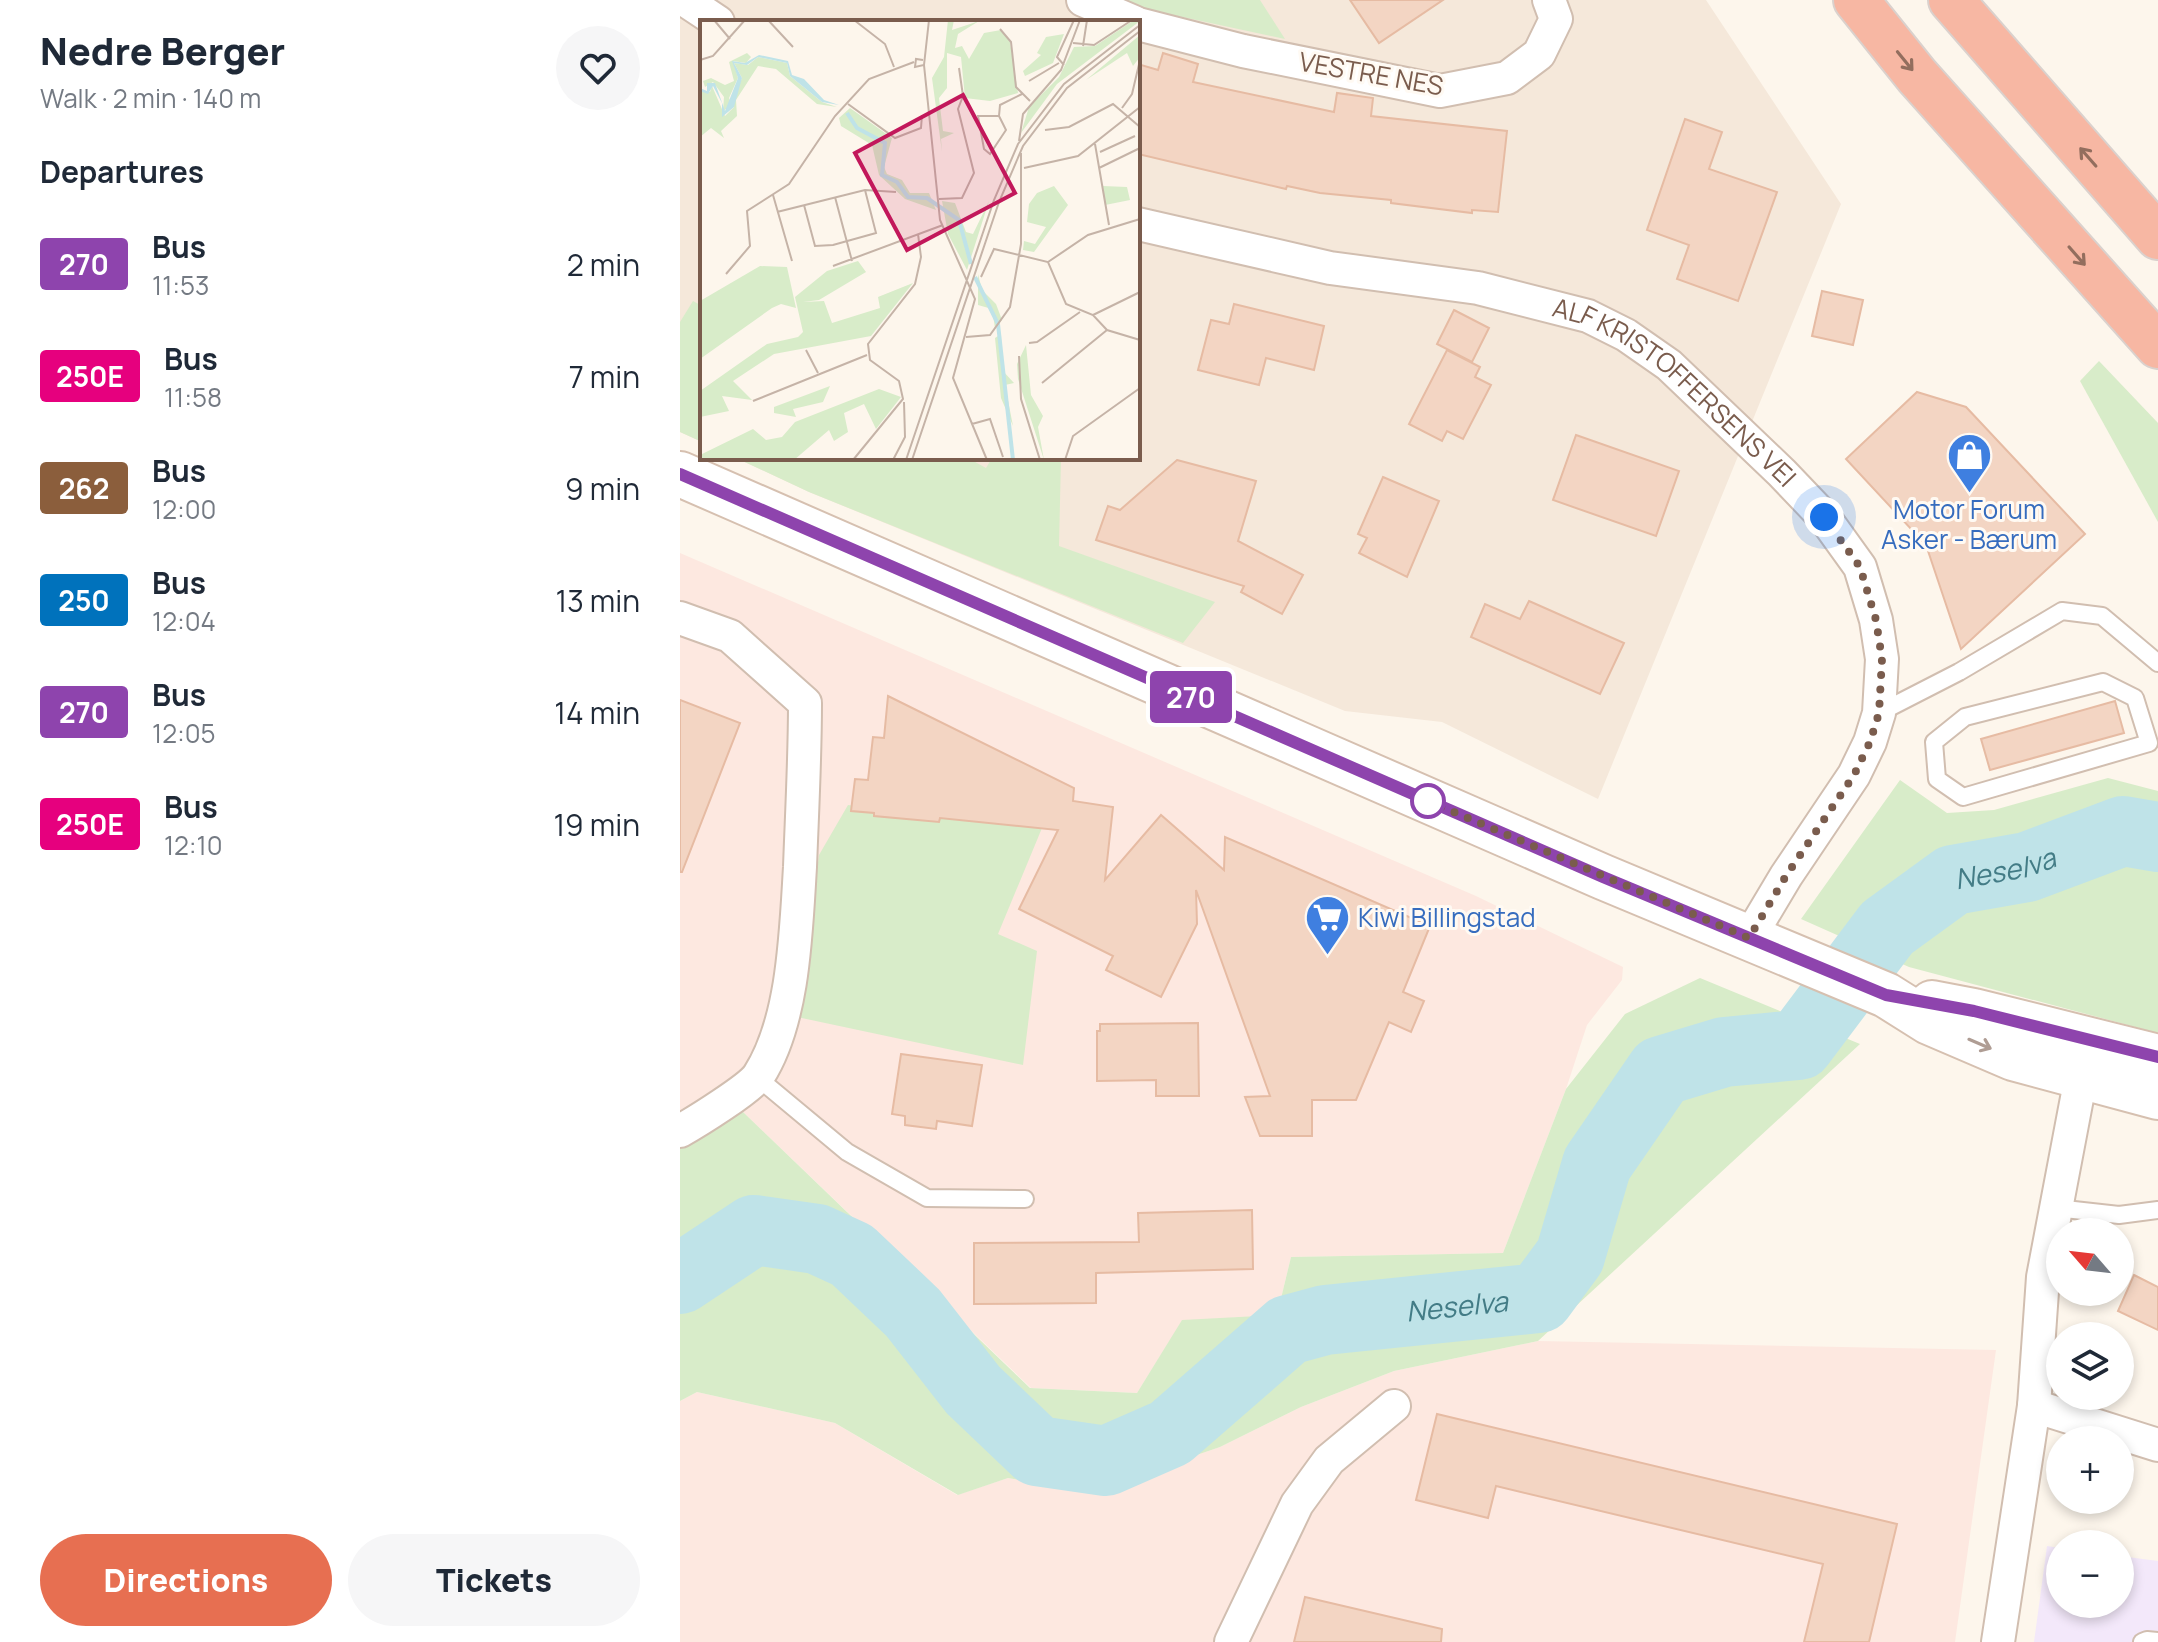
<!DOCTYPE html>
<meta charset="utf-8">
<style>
body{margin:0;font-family:Manrope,sans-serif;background:#f6f6f7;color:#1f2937;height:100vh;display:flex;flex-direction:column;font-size:30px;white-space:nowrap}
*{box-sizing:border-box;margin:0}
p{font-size:26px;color:#747a83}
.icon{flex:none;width:44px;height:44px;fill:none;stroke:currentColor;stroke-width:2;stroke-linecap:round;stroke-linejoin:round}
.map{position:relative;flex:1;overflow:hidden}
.drawer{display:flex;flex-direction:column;background:#fff;width:680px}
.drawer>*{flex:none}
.badge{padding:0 16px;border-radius:6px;font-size:28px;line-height:52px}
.needle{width:52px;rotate:298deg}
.tools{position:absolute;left:1366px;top:1218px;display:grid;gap:16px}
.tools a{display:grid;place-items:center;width:88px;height:88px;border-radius:50%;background:#fff;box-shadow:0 4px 12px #0003;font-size:40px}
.you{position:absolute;width:40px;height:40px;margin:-20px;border:6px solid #fff;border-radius:50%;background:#1a73e8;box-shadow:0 0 0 12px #1a73e833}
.map>.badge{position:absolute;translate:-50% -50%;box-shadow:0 0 0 4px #fff}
h2{padding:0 40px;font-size:30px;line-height:72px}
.round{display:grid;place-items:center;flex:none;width:84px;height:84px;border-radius:42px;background:#f6f6f7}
.headline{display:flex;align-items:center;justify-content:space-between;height:136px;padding:0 40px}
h1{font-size:38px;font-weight:800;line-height:60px}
.action{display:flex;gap:16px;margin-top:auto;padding:16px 40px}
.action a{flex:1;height:92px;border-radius:48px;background:#e76f51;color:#fff;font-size:32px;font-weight:800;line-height:92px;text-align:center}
.action a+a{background:#f6f6f7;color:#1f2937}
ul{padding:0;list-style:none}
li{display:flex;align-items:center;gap:24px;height:112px;padding:0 40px}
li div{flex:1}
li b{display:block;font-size:30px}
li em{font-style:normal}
li .badge{min-width:88px;font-weight:700;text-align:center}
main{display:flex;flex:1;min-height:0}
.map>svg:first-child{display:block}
.residential{fill:#f5e8da}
.commercial{fill:#fde8e0}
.education{fill:#f3e8fa}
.green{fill:#d8ecc9}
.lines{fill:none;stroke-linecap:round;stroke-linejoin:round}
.river{stroke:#bfe3e8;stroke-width:70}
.building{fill:#f3d5c3;stroke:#e6bba3;stroke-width:2}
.lane-casing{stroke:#d1beb0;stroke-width:20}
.street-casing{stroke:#d1beb0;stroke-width:36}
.secondary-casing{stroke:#d6c0b0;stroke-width:48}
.highway-casing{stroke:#dad1cd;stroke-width:48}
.lane{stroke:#fff;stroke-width:16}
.street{stroke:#fff;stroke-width:32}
.secondary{stroke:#fff;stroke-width:44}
.highway{stroke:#f7b7a3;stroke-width:44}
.oneway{stroke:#936e5e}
.oneway2{stroke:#af9d94}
.line-casing{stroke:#fff;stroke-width:18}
.line{stroke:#8e44ad;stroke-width:12}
.walk{stroke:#7a5c4d;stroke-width:8;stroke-dasharray:0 14.4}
.stop-dot{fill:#fff;stroke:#8e44ad;stroke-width:4}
.labels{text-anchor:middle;stroke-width:6;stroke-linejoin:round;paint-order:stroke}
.street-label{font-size:26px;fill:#7a5c4d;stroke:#fffaf3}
.shop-label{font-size:26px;fill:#366cbe;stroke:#fffaf3}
.water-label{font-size:28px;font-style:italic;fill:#437c86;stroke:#fffaf3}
.inset-river{fill:none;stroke:#bfe3e8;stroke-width:4}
.inset-road{fill:none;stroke:#c5b3a7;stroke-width:2}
.view{fill:#c2185b;fill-opacity:0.15;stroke:#c2185b;stroke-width:4}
.inset-edge{fill:none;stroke:#7a5c4d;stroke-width:4}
</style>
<main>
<section class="drawer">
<div class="headline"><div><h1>Nedre Berger</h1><p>Walk · 2 min · 140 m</p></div><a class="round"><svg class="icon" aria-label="heart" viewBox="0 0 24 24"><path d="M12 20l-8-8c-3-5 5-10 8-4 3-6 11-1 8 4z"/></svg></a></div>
<h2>Departures</h2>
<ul>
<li><span class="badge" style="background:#8e44ad;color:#fff">270</span><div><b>Bus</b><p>11:53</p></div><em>2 min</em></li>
<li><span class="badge" style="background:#e6007e;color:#fff">250E</span><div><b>Bus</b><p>11:58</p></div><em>7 min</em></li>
<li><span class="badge" style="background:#8b5e3c;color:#fff">262</span><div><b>Bus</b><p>12:00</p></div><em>9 min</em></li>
<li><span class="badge" style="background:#0072bc;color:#fff">250</span><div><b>Bus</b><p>12:04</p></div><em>13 min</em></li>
<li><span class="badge" style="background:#8e44ad;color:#fff">270</span><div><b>Bus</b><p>12:05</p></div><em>14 min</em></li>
<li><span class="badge" style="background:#e6007e;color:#fff">250E</span><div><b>Bus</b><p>12:10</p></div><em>19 min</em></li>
</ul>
<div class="action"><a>Directions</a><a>Tickets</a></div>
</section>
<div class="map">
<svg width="1478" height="1642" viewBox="0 0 1478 1642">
<rect width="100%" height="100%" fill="#fdf6ec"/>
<polygon class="residential" points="0,0 1026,0 1161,204 918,799 762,722 665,711 129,492 56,458 458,458 458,22 22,22 22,442 0,432"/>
<g class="commercial">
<polygon points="0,553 796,896 943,967 942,980 907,1025 886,1089 823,1253 611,1257 597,1315 502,1321 457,1393 351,1388 63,1112 0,1143"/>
<polygon points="858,1341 1316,1350 1275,1642 0,1642 0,1401 17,1392 155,1423 277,1495 328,1478 409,1492 540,1447 621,1407 714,1371"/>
</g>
<polygon class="education" points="1367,1546 1380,1548 1380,1604 1440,1604 1440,1556 1478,1561 1478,1642 1354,1642"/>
<g class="green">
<polygon points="436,0 580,0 605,39 442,4"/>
<polygon points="13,301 22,306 22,442 0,432 0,322"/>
<polygon points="1419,361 1478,423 1478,522 1400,381"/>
<polygon points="56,458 288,458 306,468 312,458 381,458 379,546 535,602 503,643 129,492"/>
<polygon points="1428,778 1478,791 1478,1033 1229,967 1121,919 1220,780 1267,813 1314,810"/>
<polygon points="168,805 362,828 318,934 357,951 343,1065 117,1017 139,855"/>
<polygon points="1020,978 1180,1044 858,1341 714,1371 621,1407 540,1447 409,1492 328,1478 278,1495 155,1423 17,1392 0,1401 0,1143 63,1112 350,1388 457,1393 502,1320 597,1315 611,1257 823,1253 886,1089 945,1014"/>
</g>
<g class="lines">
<path class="river" id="s1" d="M 0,1279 L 74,1230 L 137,1239 L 172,1255 L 233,1313 L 293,1390 L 357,1451 L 426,1461 L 490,1433 L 608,1330 L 645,1320 L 859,1298 L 890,1256 L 917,1164 L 981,1071 L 1044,1052 L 1119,1045 L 1207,928 L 1273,880 L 1347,867 L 1443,831 L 1478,837"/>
</g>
<g class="building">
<polygon points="670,0 763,0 699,43"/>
<polygon points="483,53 518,64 513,82 654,112 657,93 693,98 691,116 827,131 818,212 792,210 792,213 711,203 711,200 640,193 607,186 606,189 458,154 458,64 478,70"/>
<polygon points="1005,119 1042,132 1029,169 1097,192 1058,301 997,279 1009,245 967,230"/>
<polygon points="1142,291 1183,300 1173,345 1132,336"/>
<polygon points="554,304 644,326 634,370 586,358 579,385 518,370 531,320 549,324"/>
<polygon points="774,310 809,328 792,362 757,344"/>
<polygon points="767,350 800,367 795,377 811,385 783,439 767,431 762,441 729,424"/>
<polygon points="1237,392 1286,407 1405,534 1281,649 1246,545 1166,459"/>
<polygon points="896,435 999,471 976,536 873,500"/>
<polygon points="497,460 576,481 558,541 623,575 602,614 561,592 564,586 416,540 428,506 440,510"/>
<polygon points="703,477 759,501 727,577 679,553 687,538 678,534"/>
<polygon points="849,601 944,643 920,694 791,637 805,604 840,619"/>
<polygon points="208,696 394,788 393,801 433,807 425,880 481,815 544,870 545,837 750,926 723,992 744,1001 731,1032 709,1022 676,1100 632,1100 632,1136 580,1136 565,1097 590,1096 516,890 517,924 481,997 426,970 433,956 339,909 378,830 260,818 259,822 194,816 194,813 171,811 175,779 188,780 193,737 204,738"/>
<polygon points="0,700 60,723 2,872 0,872"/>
<polygon points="1435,701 1444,733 1310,770 1301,739"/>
<polygon points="518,1023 519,1096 476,1096 476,1080 417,1081 417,1031 420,1031 420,1024"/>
<polygon points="221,1054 302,1065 292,1126 257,1121 256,1129 225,1125 225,1116 212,1114"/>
<polygon points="572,1210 573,1269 416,1273 416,1303 294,1304 294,1243 459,1242 458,1213"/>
<polygon points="1454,1275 1478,1287 1478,1330 1438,1311"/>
<polygon points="757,1414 1217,1524 1189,1642 1124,1642 1143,1564 816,1486 808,1518 736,1500"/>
<polygon points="625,1597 762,1629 761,1642 614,1642"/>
</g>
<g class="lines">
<defs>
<g id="lane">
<polygon points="1423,682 1455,698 1469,743 1283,797 1257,779 1254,742 1285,717"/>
<polyline points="1199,713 1279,672 1382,611 1422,616 1478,663"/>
<polyline points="78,1078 167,1152 247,1198 345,1199"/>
<polyline points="1376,1208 1439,1215 1478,1210"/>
<polyline points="1462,1642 1467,1640 1478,1641"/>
</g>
<g id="street">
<polyline points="5,0 38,22"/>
<polyline points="403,0 454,22"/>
<polyline points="458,24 563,51 760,91 827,78 859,54 876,19 869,0"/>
<path id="s2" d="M 458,224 L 650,268 L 798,288 L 908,316 L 946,335 L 989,365 L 1102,473 L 1144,517 L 1180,567 L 1196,620 L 1202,659 L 1199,713 L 1190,742 L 1174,775 L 1106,876 L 1069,938"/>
<path d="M 0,618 L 50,636 L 125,703 C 125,758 122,812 120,867 C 116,931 114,1020 79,1075 C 71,1088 16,1122 0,1131"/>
<polyline points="1354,1406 1478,1445"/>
<polyline points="551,1642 617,1504 649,1460 714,1406"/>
<polyline points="1318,1642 1354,1406 1363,1277 1405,1056"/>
</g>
<g id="secondary">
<polyline points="0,474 923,877 1206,995 1249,1022 1333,1058 1478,1097"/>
<polyline points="1252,1003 1294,1011 1478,1057"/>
</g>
<g id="highway">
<polyline points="1176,0 1237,76 1478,346"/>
<polyline points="1271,0 1478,237"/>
</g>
</defs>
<use href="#lane" class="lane-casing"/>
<use href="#street" class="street-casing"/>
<use href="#secondary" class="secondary-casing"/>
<use href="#highway" class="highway-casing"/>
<use href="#lane" class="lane"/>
<use href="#street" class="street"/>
<use href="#secondary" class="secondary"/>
<use href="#highway" class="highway"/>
</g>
<defs><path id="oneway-shaft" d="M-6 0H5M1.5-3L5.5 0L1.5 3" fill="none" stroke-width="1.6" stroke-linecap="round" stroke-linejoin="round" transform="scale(2)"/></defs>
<g class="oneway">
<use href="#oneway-shaft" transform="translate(1225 61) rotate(51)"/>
<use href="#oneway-shaft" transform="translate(1408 157) rotate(-131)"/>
<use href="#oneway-shaft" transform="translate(1397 256) rotate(49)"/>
</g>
<use class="oneway2" href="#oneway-shaft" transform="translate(1300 1044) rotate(23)"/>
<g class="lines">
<defs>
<polyline id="line" points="0,474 923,877 1206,995 1294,1011 1478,1057"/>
</defs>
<use href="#line" class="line-casing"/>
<use href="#line" class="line"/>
<polyline class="walk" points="748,801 1069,938 1106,876 1174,775 1190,742 1199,713 1202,659 1196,620 1180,567 1144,517"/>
</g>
<defs>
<symbol id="shop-pin" viewBox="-11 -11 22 30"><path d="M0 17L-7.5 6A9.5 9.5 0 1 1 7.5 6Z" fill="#3f7fe0" stroke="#fffaf3"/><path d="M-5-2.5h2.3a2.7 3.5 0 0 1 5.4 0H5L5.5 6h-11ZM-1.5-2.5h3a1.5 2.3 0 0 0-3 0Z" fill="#fff"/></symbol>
<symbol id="supermarket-pin" viewBox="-11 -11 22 30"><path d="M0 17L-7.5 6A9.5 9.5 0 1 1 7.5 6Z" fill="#3f7fe0" stroke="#fffaf3"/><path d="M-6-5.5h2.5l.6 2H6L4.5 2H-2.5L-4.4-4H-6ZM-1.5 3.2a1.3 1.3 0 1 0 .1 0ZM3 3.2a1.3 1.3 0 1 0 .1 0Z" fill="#fff"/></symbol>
</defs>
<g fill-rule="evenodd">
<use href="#shop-pin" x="1264" y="430" width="51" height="69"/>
<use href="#supermarket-pin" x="622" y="892" width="51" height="69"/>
</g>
<circle class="stop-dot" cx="748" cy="801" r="16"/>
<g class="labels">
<g class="street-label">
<text transform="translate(691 74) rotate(10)" y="9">VESTRE NES</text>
<text dy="9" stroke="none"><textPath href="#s2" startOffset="574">ALF KRISTOFFERSENS VEI</textPath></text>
</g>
<g class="shop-label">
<text x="1289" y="519">Motor Forum<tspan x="1289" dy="30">Asker - Bærum</tspan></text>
<text x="678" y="927" text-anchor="start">Kiwi Billingstad</text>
</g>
<g class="water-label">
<text dy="10" stroke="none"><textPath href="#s1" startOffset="1694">Neselva</textPath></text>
<text dy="10" stroke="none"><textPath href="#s1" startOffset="928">Neselva</textPath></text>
</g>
</g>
<g transform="translate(20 20)">
<rect width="440" height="440" fill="#fdf6ec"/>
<path d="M 248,0 L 254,0 L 252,10 L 279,1 L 258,14 L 255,28 L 262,26 L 269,39 L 284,13 L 301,10 L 310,22 L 318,73 L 290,81 L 265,78 L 261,37 L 247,33 L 247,68 L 239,78 L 243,111 L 254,113 L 241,119 L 242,132 L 232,58 L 244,37 ZM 434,0 L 440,1 L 357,64 L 321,113 L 329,87 L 359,57 L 374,27 L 395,26 ZM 364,14 L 353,43 L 325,56 L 323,51 L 341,35 L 337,33 L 346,17 ZM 440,15 L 440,37 L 433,46 L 427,33 L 386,60 ZM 47,33 L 51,37 L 46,43 L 33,41 L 38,58 L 29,78 L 32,85 L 23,91 L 24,77 L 13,62 L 5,67 L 3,61 L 11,58 L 25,65 L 34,61 L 29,42 ZM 58,37 L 87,43 L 90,56 L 122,82 L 137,87 L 117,84 L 76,49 L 58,46 L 36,80 L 37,96 L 21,111 L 24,118 L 11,108 L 0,117 L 0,71 L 10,72 L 12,66 L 25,96 L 34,87 L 34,77 L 42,58 L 34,43 L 48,45 ZM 150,88 L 192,118 L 184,147 L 187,154 L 202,160 L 210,173 L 229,173 L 236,190 L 205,179 L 179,155 L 172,125 L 141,106 L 139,98 ZM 354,166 L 368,185 L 334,232 L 323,230 L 324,221 L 335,224 L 346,207 L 327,202 L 329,184 L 337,173 ZM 403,166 L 427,167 L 430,180 L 405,185 ZM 242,181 L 255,183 L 266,212 L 273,214 L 289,181 L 267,250 L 248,214 ZM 158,241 L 166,252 L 119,280 L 103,282 L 124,281 L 132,303 L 180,288 L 178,277 L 213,263 L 171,316 L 74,334 L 33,361 L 52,380 L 22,376 L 29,391 L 0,397 L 0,371 L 67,324 L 98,317 L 103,312 L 95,277 L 127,251 ZM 60,246 L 87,247 L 96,288 L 81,284 L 72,288 L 0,339 L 0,281 ZM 278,254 L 282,270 L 296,284 L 302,300 L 295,308 L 292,289 L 278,285 ZM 301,314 L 302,350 L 314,363 L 305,365 L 313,406 L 301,378 L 295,318 ZM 326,325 L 331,375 L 343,396 L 338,407 L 344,440 L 318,359 L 317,344 ZM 130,366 L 123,382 L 93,389 L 96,397 L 74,393 L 74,387 ZM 179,369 L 201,377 L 176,409 L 164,384 L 144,393 L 148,412 L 134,421 L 129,410 L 94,440 L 0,440 L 0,435 L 53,409 L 66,420 L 82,417 L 95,402 Z" fill="#d8ecc9"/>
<path d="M 59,35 L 88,41 L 92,55 L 104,59 L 124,80 L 139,85 L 122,82 L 90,56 L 87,43 L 58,37 L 47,45 L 34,43 L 42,58 L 34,87 L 22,97 L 22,83 L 13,66 L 8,74 L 0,71 L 0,68 L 7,71 L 7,63 L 15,63 L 25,91 L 38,58 L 32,41 L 45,43 Z" fill="#bfe3e8"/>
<path class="inset-river" d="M 147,93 L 157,108 L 185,123 L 182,155 L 197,162 L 208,177 L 227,178 L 259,200 L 271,244M 275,257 L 298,304 L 313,440"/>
<path class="inset-road" d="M 14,0 L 30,19M 68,0 L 93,27M 154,0 L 185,24 L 194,47M 300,9 L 311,22 L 316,67 L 330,81M 373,23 L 394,25 L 432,0M 383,26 L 387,0M 0,40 L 13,36 L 45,0M 223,40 L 216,39 L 215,47 L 224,45 L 229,0M 224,45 L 240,200 L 275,279 L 253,358 L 287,440M 364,45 L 357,37 L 374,0M 329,61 L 359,43M 148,84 L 195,118 L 221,108 L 222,95M 422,88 L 432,74 L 440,40M 299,96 L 278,96 L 284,129 L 290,134 L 306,110 L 299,96 L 300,85 L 322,74M 345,110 L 369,107 L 413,84 L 440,107M 319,121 L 323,94 L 361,50 L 380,0M 395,124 L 409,205M 400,132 L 435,116M 324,148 L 378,136 L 440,87M 399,148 L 440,128M 73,175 L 92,241M 135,177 L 152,241M 239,179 L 262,178 L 274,153 L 258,89 L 263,76 L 259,48M 104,185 L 115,226 L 133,225 L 176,213 L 165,170M 77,192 L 165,170 L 196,172M 348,242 L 388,215 L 440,199M 133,246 L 243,205M 26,254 L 50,226 L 47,191 L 89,164 L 135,96 L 169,59 L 214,42M 281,257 L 294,229 L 348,242 L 366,284 L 393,295 L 407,310 L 440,320M 393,295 L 440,272M 266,317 L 290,315 L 310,287 L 321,224 L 321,133M 329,323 L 337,322 L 380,292M 106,330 L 118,353M 319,336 L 321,379 L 340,440M 342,363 L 407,310M 53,381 L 167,335M 272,404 L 290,399 L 303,437M 153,440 L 203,379 L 199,361 L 170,340 L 168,324 L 215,264 L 221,237 L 218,214M 193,440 L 205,417 L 204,382M 206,440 L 294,180 L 318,124 L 364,64 L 440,5M 212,440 L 299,182 L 323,126 L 367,68 L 440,11M 365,440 L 373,416 L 440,368"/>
<path class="view" d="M 263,75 L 315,173 L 207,230 L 155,133 Z"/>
<rect width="440" height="440" class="inset-edge"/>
</g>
</svg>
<div class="tools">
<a><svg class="needle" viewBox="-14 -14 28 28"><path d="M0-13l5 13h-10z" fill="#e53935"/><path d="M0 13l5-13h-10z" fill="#747a83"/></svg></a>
<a><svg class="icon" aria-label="layers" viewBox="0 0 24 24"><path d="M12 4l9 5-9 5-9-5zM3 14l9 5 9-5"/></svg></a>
<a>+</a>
<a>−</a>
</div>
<div class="you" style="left:1144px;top:517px"></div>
<b class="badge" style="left:511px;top:697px;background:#8e44ad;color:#fff">270</b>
</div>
</main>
